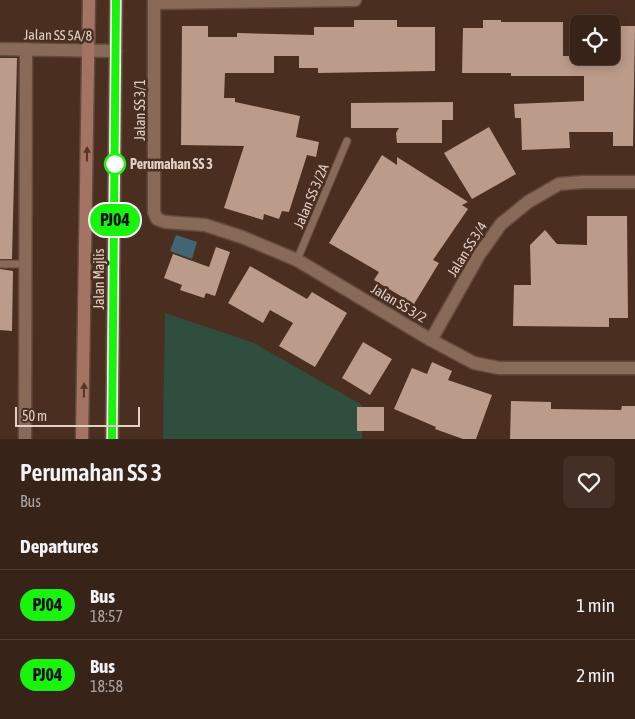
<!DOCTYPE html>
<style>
body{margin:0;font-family:"Asap Condensed",sans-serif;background:#432f25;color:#f1f3f6;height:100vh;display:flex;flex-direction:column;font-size:19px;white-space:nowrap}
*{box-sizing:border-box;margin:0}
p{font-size:16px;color:#aba4a2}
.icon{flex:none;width:28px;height:28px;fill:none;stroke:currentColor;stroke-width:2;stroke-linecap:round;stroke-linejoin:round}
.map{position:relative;height:439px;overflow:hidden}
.drawer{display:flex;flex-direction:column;background:#382318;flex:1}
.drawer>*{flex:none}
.badge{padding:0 10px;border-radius:16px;font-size:18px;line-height:32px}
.buttons{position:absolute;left:570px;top:15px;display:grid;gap:10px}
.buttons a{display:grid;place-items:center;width:50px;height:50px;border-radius:8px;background:#382318;box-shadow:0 2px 12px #0003,0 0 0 1px #524037;font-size:25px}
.scale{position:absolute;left:15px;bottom:12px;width:125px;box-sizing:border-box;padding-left:5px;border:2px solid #e1d0c6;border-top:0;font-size:14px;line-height:18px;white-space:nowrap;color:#e1d0c6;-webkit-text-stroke:4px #4a2f20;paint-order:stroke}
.map>.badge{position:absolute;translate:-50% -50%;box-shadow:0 0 0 2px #fff}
h2{padding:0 20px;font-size:19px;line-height:45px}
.round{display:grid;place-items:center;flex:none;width:52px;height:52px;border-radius:8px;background:#432f25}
.headline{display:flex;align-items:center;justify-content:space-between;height:85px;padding:0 20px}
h1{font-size:24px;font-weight:600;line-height:38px}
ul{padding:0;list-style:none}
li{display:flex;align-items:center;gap:15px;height:70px;padding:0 20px;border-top:1px solid #524037}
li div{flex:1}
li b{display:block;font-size:19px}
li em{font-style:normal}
li .badge{min-width:55px;font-weight:700;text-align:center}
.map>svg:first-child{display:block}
.green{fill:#2f4e3e}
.water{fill:#436573}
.building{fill:#bb9b89}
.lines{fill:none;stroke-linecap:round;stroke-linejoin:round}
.lane-casing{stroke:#614b3d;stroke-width:9}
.street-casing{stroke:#614b3d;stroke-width:15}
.secondary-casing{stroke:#614b3d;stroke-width:15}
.lane{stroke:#886a59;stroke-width:7}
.street{stroke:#886a59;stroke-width:12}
.secondary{stroke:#a57364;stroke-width:12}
.oneway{fill:#533627}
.line-casing{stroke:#fff;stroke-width:11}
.line{stroke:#19f40e;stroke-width:8}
.stop-dot{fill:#fff;stroke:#19f40e;stroke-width:2.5}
.labels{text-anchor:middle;stroke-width:5;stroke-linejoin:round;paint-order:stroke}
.street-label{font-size:14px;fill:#e1d0c6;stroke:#4a2f20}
.stop-label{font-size:14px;font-weight:bold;fill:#e1d0c6;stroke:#4a2f20;text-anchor:start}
</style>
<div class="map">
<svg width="635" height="439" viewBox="0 0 635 439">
<rect width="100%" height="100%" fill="#4a2f20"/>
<polygon class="green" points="165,313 254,343 362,405 362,439 163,439"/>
<polygon class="water" points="176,235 197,242 192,259 170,251"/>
<g class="building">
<polygon points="354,20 397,20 397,27 435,27 435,71 318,73 318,68 299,68 299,56 274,56 274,73 225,73 224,98 235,98 235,102 300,116 296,137 319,142 316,157 307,155 289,212 282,211 279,219 264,214 263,220 224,208 244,146 181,145 182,26 208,26 208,37 237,37 237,33 314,35 314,27 354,27"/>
<polygon points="483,20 501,20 501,22 563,22 563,56 611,56 611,26 635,26 633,146 613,146 613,132 569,132 570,148 522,150 521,118 515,118 514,104 584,101 584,76 511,76 511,73 462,73 463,28 483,28"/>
<polygon points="0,58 17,58 12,259 0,259"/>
<polygon points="453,102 453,120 442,120 442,143 397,143 396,133 399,128 351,128 351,103"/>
<polygon points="489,127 516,174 472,199 444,153"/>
<polygon points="382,155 397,165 397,157 468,202 462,205 468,209 433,260 439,263 414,304 374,280 379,272 329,243"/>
<polygon points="587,216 627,216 628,318 609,318 609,327 513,326 514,285 531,285 530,245 545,230 557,244 587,245"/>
<polygon points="216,247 230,252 215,296 206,293 204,298 180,290 182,285 164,278 173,254 209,267"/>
<polygon points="250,266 307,299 312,292 347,313 315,367 279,346 293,323 270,310 263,323 228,303"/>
<polygon points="0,269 13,271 12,331 0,330"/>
<polygon points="363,342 392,359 370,395 342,378"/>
<polygon points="432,362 452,371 448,380 492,395 476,439 463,439 435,429 436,427 394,409 412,368 427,374"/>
<polygon points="511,401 551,402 551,409 621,410 622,406 635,406 635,439 510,439"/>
<rect x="357" y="407" width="27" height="24"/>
</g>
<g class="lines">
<defs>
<g id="lane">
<polyline points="297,260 347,141"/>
<polyline points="0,264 26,264"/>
</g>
<g id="street">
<polyline points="154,0 154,212 157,219 165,222 205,225 242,237 297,260 431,340 474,363 499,368 635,368"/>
<polyline points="154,3 355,0"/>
<polyline points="0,49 116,51"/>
<polyline points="431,340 479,255 501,224 528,202 559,184 583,182 635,182"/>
<polyline points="25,439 26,49"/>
</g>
<g id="secondary">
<polyline points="82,439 89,0"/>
<polyline points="112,439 116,0"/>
</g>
</defs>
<use href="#lane" class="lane-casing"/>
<use href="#street" class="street-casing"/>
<use href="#secondary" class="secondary-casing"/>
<use href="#lane" class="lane"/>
<use href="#street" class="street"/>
<use href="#secondary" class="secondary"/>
</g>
<defs><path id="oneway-solid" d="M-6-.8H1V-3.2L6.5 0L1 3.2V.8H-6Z" transform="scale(1.25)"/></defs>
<g class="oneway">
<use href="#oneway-solid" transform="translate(87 154) rotate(-89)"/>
<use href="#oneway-solid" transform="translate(84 390) rotate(-89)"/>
</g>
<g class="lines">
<defs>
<polyline id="line" points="112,439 116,0"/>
</defs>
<use href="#line" class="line-casing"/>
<use href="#line" class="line"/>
</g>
<circle class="stop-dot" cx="115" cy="164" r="10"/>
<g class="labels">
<g class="street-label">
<text transform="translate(58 35) rotate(1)" y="5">Jalan SS 5A/8</text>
<text transform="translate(140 110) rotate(-90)" y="5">Jalan SS 3/1</text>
<text transform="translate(311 196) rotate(-67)" y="5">Jalan SS 3/2A</text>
<text transform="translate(467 249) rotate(-58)" y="5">Jalan SS 3/4</text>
<text transform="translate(99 279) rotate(-90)" y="5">Jalan Majlis</text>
<text transform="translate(399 303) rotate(31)" y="5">Jalan SS 3/2</text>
</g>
<g class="stop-label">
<text x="130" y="169">Perumahan SS 3</text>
</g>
</g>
</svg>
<div class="buttons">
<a><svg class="icon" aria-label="locate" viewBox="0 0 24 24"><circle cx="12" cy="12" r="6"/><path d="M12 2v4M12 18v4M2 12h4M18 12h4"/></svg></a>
</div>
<div class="scale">50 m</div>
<b class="badge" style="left:115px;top:220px;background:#19f40e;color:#111">PJ04</b>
</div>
<section class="drawer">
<div class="headline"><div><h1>Perumahan SS 3</h1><p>Bus</p></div><a class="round"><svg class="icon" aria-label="heart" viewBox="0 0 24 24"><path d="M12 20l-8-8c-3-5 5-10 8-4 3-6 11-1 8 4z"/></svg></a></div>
<h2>Departures</h2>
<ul>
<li><span class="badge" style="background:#19f40e;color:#111">PJ04</span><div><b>Bus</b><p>18:57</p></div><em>1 min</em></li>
<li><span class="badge" style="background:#19f40e;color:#111">PJ04</span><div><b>Bus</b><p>18:58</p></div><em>2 min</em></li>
</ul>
</section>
